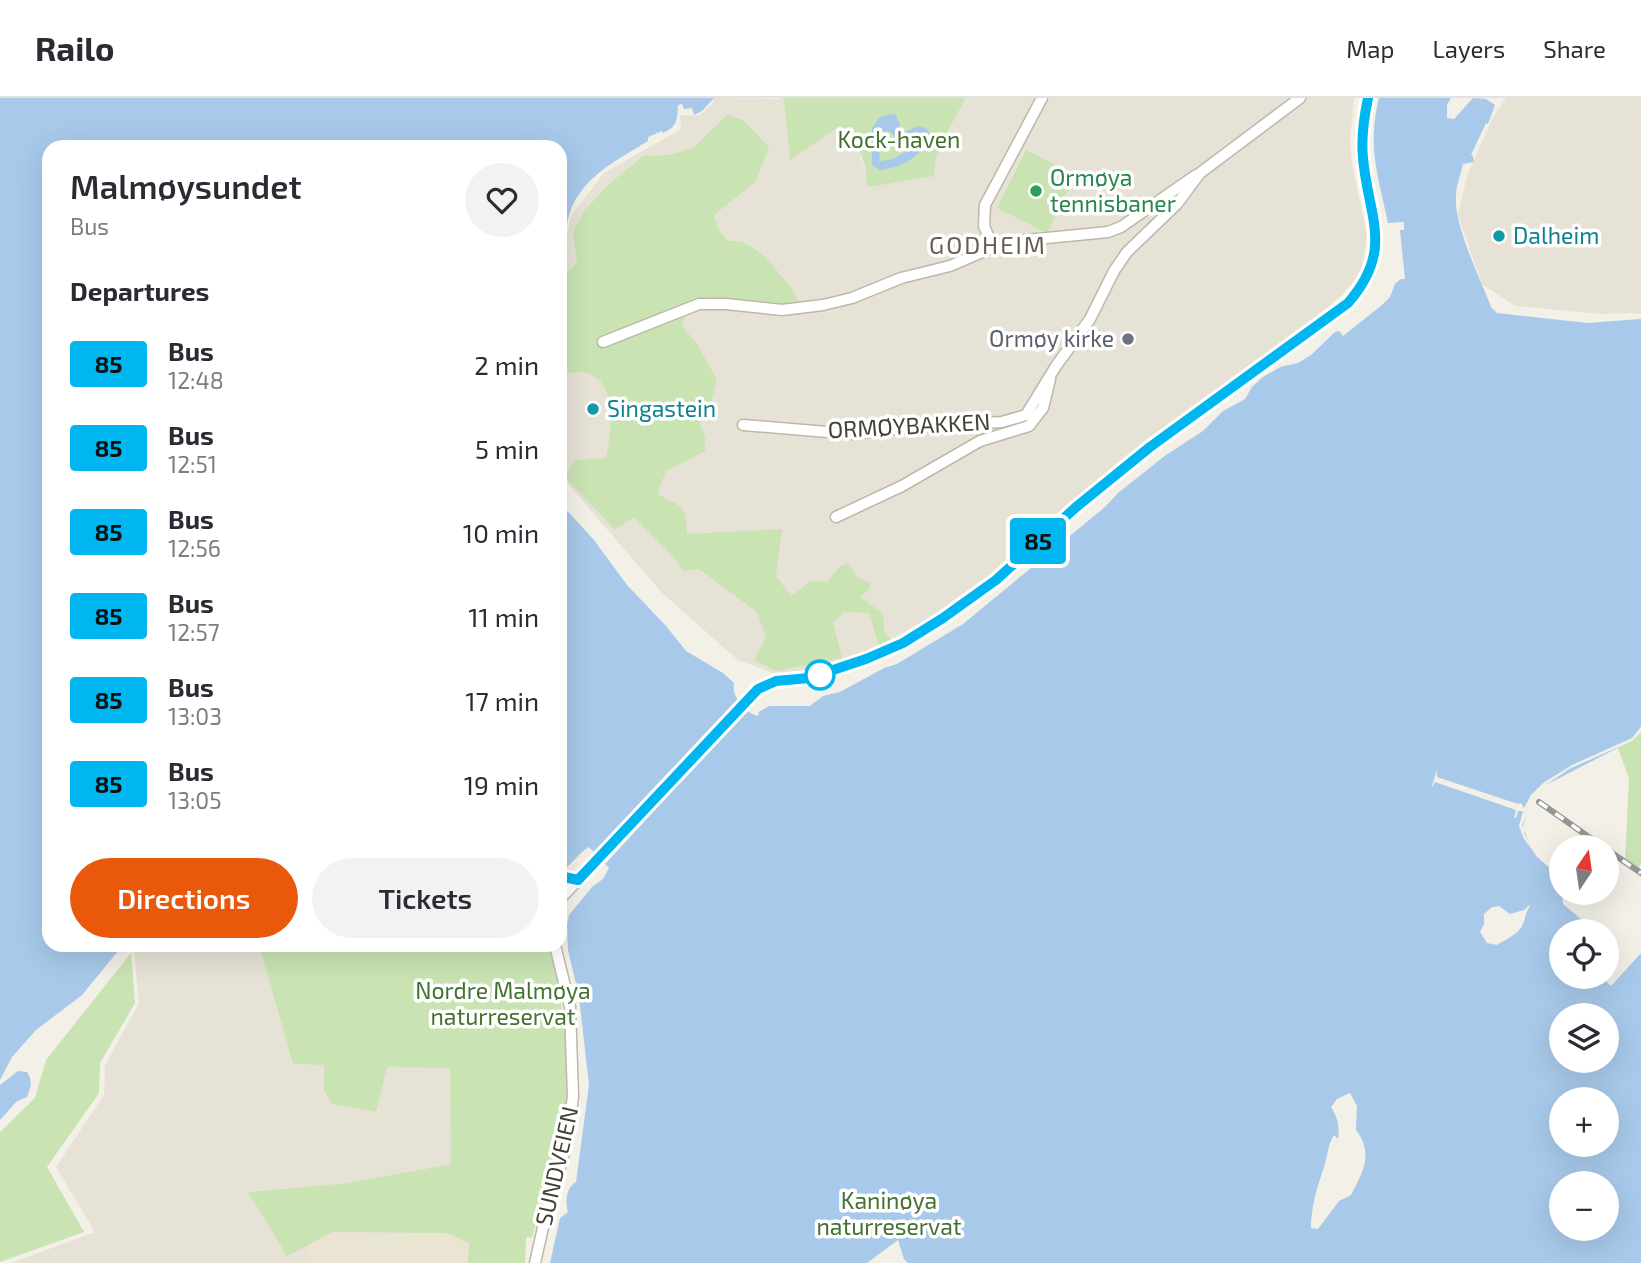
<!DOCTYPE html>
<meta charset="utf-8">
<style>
body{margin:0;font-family:"Exo 2",sans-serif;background:#f2f2f3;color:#2b2b33;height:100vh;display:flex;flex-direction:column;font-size:26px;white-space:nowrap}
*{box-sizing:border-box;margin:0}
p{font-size:23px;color:#7c7c81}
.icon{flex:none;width:38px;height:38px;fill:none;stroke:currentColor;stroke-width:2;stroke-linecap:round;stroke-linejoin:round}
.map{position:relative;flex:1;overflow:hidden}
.drawer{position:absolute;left:42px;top:42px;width:525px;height:812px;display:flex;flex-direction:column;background:#fff;border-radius:21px;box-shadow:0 7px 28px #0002}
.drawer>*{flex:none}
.badge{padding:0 14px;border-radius:5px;font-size:24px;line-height:46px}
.needle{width:46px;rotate:13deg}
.controls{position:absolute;left:1549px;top:737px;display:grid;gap:14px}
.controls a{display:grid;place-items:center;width:70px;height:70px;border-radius:50%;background:#fff;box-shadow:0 7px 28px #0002;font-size:35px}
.map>.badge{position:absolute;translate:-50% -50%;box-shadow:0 0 0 4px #fff}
h2{padding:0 28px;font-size:26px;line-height:63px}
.round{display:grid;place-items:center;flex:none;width:74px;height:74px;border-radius:37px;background:#f2f2f3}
.summary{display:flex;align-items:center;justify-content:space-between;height:119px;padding:0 28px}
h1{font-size:33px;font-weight:600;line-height:52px}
.button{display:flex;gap:14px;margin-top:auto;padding:14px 28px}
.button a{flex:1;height:80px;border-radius:42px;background:#ea580c;color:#fff;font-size:28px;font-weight:600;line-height:80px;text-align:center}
.button a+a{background:#f2f2f3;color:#2b2b33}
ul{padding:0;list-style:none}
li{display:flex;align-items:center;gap:21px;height:84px;padding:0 28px}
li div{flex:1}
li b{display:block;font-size:26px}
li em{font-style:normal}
li .badge{min-width:77px;font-weight:700;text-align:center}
header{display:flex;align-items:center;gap:42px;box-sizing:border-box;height:98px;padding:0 35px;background:#fff;border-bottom:2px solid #e1e1e2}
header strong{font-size:33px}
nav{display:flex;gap:38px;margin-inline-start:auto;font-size:24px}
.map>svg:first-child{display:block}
.residential{fill:#e6e2d5}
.education{fill:#eae5d2}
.green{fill:#c9e3b3}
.water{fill:#a8c9ea;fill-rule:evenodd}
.pier{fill:#f2f0e7}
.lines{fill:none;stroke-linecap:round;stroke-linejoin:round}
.minor-casing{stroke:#bdb8aa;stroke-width:13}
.minor{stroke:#fff;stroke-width:10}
.rail-casing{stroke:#959595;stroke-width:6}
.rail{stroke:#fff;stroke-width:3.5;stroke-dasharray:10;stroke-linecap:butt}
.line-casing{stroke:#fff;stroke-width:16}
.line{stroke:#00b6f1;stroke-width:10}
.leisure-dot{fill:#2e9e5b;stroke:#fff;stroke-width:2.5}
.culture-dot{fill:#0f9aa8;stroke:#fff;stroke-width:2.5}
.worship-dot{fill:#6b7280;stroke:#fff;stroke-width:2.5}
.stop-dot{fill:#fff;stroke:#00b6f1;stroke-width:3.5}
.labels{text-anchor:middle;stroke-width:7;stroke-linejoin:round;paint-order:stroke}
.park-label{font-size:23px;fill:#42722e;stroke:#fff}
.leisure-label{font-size:23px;fill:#27864d;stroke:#fff;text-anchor:start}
.culture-label{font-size:23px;fill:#0d838f;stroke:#fff;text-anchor:start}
.worship-label{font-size:23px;fill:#5b616d;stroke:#fff;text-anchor:end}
.street-label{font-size:23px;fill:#444036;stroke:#fff}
.neighbourhood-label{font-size:24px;letter-spacing:2px;fill:#665f4e;stroke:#fff}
</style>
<header>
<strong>Railo</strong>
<nav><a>Map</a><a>Layers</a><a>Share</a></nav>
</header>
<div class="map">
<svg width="1641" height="1165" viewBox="0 0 1641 1165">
<rect width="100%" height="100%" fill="#f2f0e7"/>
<g class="residential">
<polygon points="714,0 784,1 790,61 840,27 860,51 860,60 865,68 865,84 934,64 942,42 965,0 1354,0 1350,43 1352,67 1367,136 1363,167 1357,180 1322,217 1192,312 1079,399 1001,470 950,510 858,558 822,569 775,576 738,562 661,494 563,380 560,363 560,170 571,118 604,75 681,31 680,17 699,18 712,6"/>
<polygon points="1506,0 1641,0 1641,215 1601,216 1515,208 1482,186 1458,117 1467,78 1492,21"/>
<polygon points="141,847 259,847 293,966 450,970 451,1066 347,1085 248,1094 333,1134 468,1165 11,1165 95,1134 56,1069 104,997 105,967 139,905 134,852"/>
</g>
<polygon class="education" points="314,1132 469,1132 481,1165 311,1165 307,1146"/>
<g class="green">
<path d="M 780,0 L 965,0 C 954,26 933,49 934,78 L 869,89 C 863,82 867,76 865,67 C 863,61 860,59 860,51 L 840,28 L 790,62 L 784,1 Z"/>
<path d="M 727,17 L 743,22 L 769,49 L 756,83 L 714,117 L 718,131 L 727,143 C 732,143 740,143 744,145 C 766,153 789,188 802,207 L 706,199 L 687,212 L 682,228 L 697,246 L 717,282 L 710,308 L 699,323 L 705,340 L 705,353 L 666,373 L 657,396 C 684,410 685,405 687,436 L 782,431 L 776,478 L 791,498 L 811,483 L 827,484 L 839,469 L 848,465 L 858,480 L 870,484 L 869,492 L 860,499 L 883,516 L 884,535 L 891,541 L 879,548 L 869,515 L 844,514 L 833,525 L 842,560 L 776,573 L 754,562 L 766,539 L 757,514 L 699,471 L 684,473 L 672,457 L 634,419 L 615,432 L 565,379 L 575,362 L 606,360 C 611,335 620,279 582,274 C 576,273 566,276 560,277 L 560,177 L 572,171 L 577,164 L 573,134 L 585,112 L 608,87 L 643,58 L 671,57 L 694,49 Z"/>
<polygon points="1026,52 1076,77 1047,135 997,110"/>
<polygon points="1641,628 1641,766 1638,772 1625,762 1629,681 1618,650 1631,643"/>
<path d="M 259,847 L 551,847 C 563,909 573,970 563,1033 C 557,1069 542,1105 532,1140 L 527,1139 L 526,1142 L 525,1165 L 468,1165 L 469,1145 L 447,1135 L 333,1134 L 287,1158 L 248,1094 L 347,1085 L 451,1066 L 450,970 L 387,969 L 376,1014 L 332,1006 L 324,993 L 324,967 L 293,966 Z"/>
<polygon points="131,855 135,905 100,965 99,995 47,1069 84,1134 0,1164 0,1034 35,1000 46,962"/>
</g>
<g class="water">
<path d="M 0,0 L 714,0 L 702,13 L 694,17 L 692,10 L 684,11 L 682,6 L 678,7 C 677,23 677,29 663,35 L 662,33 L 648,39 L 648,43 C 619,61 585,77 571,111 C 566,125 566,140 560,153 L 560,49 L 49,49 L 49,847 L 123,847 L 82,897 L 36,932 L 12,959 L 0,982 Z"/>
<path d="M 1379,0 L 1451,0 L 1447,7 L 1447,20 L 1454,21 L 1473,0 L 1486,1 L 1495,7 L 1488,26 L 1486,25 L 1471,57 L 1473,58 L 1474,64 L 1463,66 C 1461,76 1456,87 1456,98 C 1453,126 1481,182 1491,209 L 1497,215 L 1587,225 L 1641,221 L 1641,628 L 1631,643 L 1540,690 L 1530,703 L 1523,729 L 1528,743 L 1536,758 L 1561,780 L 1563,806 L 1595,833 L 1561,833 L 1561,878 L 1606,879 L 1606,883 L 1611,888 L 1641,855 L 1641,1165 L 908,1165 L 904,1161 L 898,1142 L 867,1165 L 550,1165 L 560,1120 L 568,1114 C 565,1103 566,1090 576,1084 L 589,987 L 579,899 L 568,852 L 567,827 L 569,817 L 592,789 L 603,781 L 609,770 L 589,749 C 577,756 572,768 560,773 L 560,405 L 594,442 L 627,487 L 666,528 L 686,553 L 723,575 L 734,585 C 731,598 745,615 758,618 L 759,614 L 769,608 L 810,608 L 823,598 L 840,594 L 884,570 L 897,566 L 963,526 L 1105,409 L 1118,395 L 1166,357 L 1203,333 L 1223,313 L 1245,301 L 1252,289 L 1263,279 L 1280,269 L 1298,265 L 1311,257 L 1335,234 L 1339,233 L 1343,238 L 1382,207 L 1390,199 L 1395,186 L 1401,181 L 1405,181 L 1400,132 L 1404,132 L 1404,124 L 1388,125 C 1378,77 1367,50 1379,0 ZM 1531,806 C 1527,812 1526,816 1524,823 C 1521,835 1507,841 1497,847 L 1487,845 L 1480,834 L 1484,826 L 1484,816 L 1492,809 L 1499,808 L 1510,816 L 1524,812 ZM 1561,917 L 1606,917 L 1606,962 L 1561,962 ZM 1350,995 L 1357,1008 L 1356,1032 C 1374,1055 1363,1074 1351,1097 L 1339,1103 L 1318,1131 L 1311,1130 C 1311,1108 1317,1090 1324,1069 C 1328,1058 1327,1048 1334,1037 L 1338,1041 C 1340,1029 1337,1018 1331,1009 L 1337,1001 ZM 1561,1001 L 1606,1001 L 1606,1046 L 1561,1046 ZM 1561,1085 L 1606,1085 L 1606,1130 L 1561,1130 Z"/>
<path d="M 890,16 L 896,17 L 900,26 L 899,33 L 902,35 L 919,28 L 927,31 L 930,37 C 924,58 899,71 879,72 L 872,67 L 872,30 L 879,20 ZM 886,33 L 891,34 L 897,43 L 903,42 L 909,48 C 903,58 890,63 879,63 L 881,37 Z"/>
<path d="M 18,973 L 27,974 C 33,984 31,988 27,999 L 17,1003 L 0,1022 L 0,987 Z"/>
</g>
<g class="pier">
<polygon points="741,599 749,609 606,765 596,755"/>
<polygon points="1641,629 1641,634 1632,643 1569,671 1543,689 1532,703 1522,728 1526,733 1524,735 1529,745 1546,761 1534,754 1524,741 1519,728 1523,713 1518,713 1516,720 1514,720 1516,712 1435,684 1431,691 1437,672 1437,679 1518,706 1521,705 1524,710 1531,697 1543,685 1572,667 1632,640"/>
</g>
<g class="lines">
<defs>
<g id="minor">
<polyline points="993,149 984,128 985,107 1042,0"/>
<polyline points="603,244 699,206 726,206 782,212 823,207 852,200 901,180 950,168 1005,144 1108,134 1121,129 1196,77"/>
<polyline points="743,327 851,336 922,328 1002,324 1026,317 1056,268 1090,221 1114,173 1127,154 1177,106 1200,75 1300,0"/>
<polyline points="836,419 902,388 980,343 1029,328 1043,310 1050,281"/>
<polyline points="560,778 578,782"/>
<path d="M 560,801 L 758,591 L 776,583 L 809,580 L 866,561 L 920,535 L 996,482 L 1075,410 L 1150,349 L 1348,205 C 1395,152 1369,119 1363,60 C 1361,40 1364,19 1368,0"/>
<polyline points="535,1165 544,1125 567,1045 573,998 570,909 555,847"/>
</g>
</defs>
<use href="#minor" class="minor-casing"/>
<use href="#minor" class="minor"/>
<defs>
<g id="rail">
<polyline points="1539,704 1603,749"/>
<polyline points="1606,751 1641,775"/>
</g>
</defs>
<use href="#rail" class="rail-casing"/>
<use href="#rail" class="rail"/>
</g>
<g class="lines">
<defs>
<path id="line" d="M 560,778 L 578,782 L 758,591 L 776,583 L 809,580 L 866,561 L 903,545 L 943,520 L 996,482 L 1075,410 L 1150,349 L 1348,205 C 1395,151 1368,119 1363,60 C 1361,40 1364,19 1368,0"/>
</defs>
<use href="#line" class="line-casing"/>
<use href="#line" class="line"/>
</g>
<circle class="leisure-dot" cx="1036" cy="93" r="7"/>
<g class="culture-dot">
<circle cx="1499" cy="138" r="7"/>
<circle cx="593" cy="311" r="7"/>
</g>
<circle class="worship-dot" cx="1128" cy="241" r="7"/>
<circle class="stop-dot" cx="820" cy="577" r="14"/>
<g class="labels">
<g class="park-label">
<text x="899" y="50">Kock-haven</text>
<text x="503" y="901">Nordre Malmøya<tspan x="503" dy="26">naturreservat</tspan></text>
<text x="889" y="1111">Kaninøya<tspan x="889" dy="26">naturreservat</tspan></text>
</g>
<g class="leisure-label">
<text x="1050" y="88">Ormøya<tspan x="1050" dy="26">tennisbaner</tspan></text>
</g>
<g class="culture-label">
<text x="1513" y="146">Dalheim</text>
<text x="607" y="319">Singastein</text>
</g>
<g class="worship-label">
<text x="1114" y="249">Ormøy kirke</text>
</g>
<g class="street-label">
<text transform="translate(909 328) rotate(-3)" y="8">ORMØYBAKKEN</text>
<text transform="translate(557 1068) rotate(-77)" y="8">SUNDVEIEN</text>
</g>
<g class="neighbourhood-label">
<text x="988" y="156">GODHEIM</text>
</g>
</g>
</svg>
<div class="controls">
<a><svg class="needle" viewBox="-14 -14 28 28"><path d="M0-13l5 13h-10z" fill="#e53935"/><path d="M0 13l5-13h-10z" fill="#7c7c81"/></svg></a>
<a><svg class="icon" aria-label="locate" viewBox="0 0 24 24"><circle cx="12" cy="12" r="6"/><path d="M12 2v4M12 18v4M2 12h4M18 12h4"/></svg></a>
<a><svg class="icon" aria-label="layers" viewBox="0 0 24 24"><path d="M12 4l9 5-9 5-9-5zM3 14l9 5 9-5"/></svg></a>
<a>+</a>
<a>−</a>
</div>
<b class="badge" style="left:1038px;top:443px;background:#00b6f1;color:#111">85</b>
<section class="drawer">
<div class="summary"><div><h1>Malmøysundet</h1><p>Bus</p></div><a class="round"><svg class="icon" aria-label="heart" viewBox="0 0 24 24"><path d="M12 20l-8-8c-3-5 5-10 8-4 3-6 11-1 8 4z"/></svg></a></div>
<h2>Departures</h2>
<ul>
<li><span class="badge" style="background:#00b6f1;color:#111">85</span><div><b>Bus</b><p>12:48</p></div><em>2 min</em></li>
<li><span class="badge" style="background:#00b6f1;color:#111">85</span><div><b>Bus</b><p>12:51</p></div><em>5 min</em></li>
<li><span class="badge" style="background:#00b6f1;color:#111">85</span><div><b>Bus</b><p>12:56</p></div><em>10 min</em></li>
<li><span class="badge" style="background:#00b6f1;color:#111">85</span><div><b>Bus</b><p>12:57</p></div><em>11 min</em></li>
<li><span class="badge" style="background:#00b6f1;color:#111">85</span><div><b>Bus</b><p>13:03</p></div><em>17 min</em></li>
<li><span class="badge" style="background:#00b6f1;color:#111">85</span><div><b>Bus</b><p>13:05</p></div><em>19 min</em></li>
</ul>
<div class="button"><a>Directions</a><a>Tickets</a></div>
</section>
</div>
